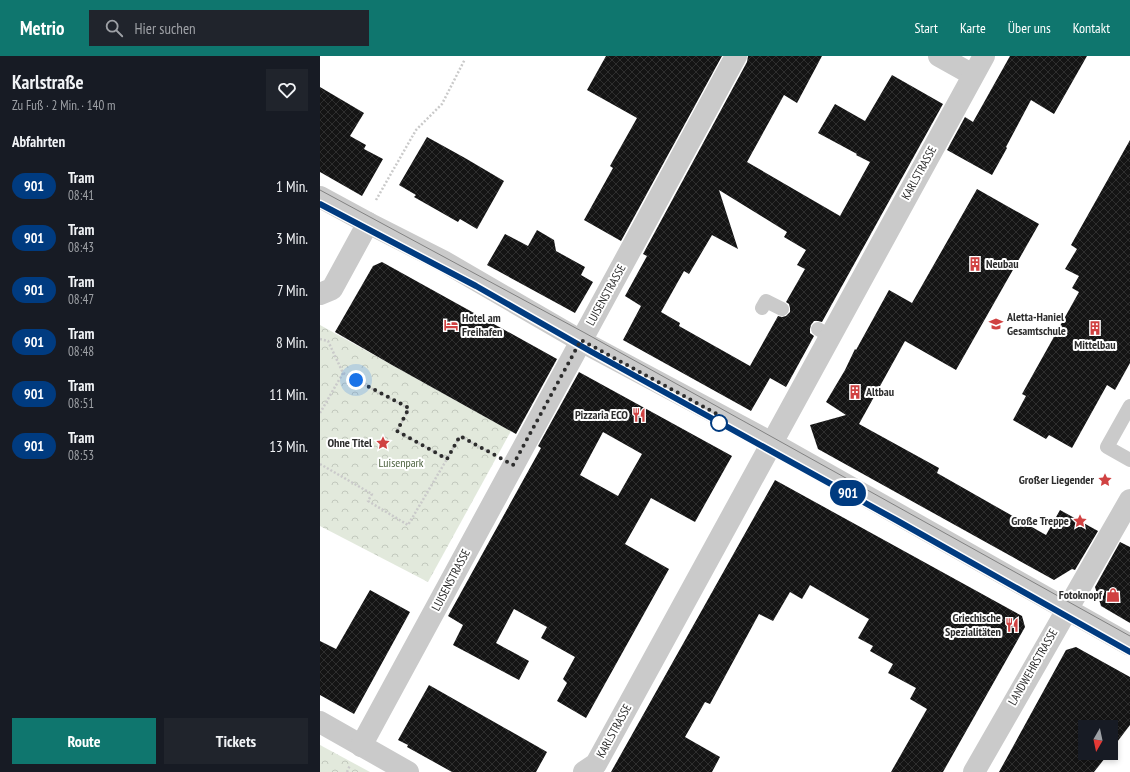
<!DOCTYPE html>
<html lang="de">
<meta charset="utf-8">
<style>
body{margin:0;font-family:"PT Sans Narrow",sans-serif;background:#20242c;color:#f1f3f6;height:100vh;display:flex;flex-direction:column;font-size:15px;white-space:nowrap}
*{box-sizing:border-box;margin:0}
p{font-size:13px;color:#9ea1a6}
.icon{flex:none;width:22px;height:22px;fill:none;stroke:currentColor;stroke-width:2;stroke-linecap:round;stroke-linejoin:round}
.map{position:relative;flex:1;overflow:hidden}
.drawer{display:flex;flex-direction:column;background:#171b24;width:320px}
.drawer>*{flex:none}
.badge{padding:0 8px;border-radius:13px;font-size:14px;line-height:26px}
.needle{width:26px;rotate:189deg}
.fabs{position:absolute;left:758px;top:664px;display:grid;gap:8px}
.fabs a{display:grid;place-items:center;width:40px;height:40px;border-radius:0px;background:#171b24;box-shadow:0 2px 6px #0003;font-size:20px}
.you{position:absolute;width:20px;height:20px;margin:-10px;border:3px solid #fff;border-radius:50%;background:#1a73e8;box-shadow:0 0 0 6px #1a73e833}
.map>.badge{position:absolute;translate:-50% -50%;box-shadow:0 0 0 2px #fff}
h2{padding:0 12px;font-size:15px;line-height:36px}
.round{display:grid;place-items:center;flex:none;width:42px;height:42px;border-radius:0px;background:#20242c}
.overview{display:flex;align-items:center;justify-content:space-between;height:68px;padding:0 12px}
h1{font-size:19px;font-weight:700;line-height:30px}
.action{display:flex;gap:8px;margin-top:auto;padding:8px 12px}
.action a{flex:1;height:46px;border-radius:0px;background:#0f766e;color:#fff;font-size:16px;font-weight:700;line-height:46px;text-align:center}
.action a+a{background:#20242c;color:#f1f3f6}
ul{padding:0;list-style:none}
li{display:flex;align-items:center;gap:12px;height:52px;padding:0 12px}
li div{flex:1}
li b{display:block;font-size:15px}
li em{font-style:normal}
li .badge{min-width:44px;font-weight:700;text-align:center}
header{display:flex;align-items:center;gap:24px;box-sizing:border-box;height:56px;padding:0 20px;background:#0f766e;color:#fff}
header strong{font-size:19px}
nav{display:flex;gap:22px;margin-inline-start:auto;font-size:14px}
.search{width:280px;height:36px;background:#20242c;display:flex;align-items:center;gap:10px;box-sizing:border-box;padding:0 14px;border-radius:0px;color:#9ea1a6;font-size:15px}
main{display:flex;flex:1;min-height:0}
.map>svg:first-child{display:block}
.park{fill:url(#park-crowns)}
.building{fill:url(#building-cross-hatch);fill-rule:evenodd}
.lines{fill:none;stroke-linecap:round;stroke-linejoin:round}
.path{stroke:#cacaca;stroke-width:2.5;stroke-dasharray:2 2;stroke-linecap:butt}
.service{stroke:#cacaca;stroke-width:14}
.minor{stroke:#cacaca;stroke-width:22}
.tertiary{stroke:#cacaca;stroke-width:22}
.tram{stroke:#828282;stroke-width:1}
.line-casing{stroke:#fff;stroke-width:9}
.line{stroke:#003b80;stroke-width:6}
.walk{stroke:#2d2d2d;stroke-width:4;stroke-dasharray:0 7.2}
.stop-dot{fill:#fff;stroke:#003b80;stroke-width:2}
.labels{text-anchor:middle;stroke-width:4;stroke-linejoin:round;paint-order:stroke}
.street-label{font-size:12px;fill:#2d2d2d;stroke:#fff}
.poi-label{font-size:12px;font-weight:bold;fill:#2d2d2d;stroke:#fff;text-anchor:end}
.park-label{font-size:12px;fill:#4e6340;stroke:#fff}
</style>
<header>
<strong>Metrio</strong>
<div class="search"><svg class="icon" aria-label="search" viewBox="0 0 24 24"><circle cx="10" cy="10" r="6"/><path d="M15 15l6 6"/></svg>Hier suchen</div>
<nav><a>Start</a><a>Karte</a><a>Über uns</a><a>Kontakt</a></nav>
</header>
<main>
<section class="drawer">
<div class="overview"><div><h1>Karlstraße</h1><p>Zu Fuß · 2 Min. · 140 m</p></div><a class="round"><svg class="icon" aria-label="heart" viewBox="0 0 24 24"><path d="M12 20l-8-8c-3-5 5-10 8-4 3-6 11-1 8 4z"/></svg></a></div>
<h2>Abfahrten</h2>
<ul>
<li><span class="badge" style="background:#003b80;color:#fff">901</span><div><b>Tram</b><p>08:41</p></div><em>1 Min.</em></li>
<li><span class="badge" style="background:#003b80;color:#fff">901</span><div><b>Tram</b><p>08:43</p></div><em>3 Min.</em></li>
<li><span class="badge" style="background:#003b80;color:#fff">901</span><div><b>Tram</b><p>08:47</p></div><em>7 Min.</em></li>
<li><span class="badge" style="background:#003b80;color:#fff">901</span><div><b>Tram</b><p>08:48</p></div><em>8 Min.</em></li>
<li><span class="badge" style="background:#003b80;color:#fff">901</span><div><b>Tram</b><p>08:51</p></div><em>11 Min.</em></li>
<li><span class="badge" style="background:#003b80;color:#fff">901</span><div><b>Tram</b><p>08:53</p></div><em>13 Min.</em></li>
</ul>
<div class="action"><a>Route</a><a>Tickets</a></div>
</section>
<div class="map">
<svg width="810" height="716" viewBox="0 0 810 716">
<defs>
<pattern id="park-crowns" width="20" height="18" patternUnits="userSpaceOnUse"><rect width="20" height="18" fill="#e2e9dc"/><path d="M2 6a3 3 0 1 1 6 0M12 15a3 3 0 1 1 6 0" fill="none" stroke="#c2c8bd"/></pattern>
<pattern id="building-cross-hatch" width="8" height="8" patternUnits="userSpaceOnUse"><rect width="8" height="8" fill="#141414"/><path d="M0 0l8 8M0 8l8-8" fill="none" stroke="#2e2e2e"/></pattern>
</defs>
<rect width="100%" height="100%" fill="#fff"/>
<g class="park">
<polygon points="0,269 191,375 108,526 0,470"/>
<polygon points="0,689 50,716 0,716"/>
</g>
<g class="building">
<polygon points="286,0 402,0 301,185 264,164 293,112 290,110 317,62 267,34"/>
<path d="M 428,0 L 502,0 L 477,47 L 464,39 L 427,106 L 520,160 L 550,106 L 536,99 L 537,98 L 498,77 L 515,48 L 545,65 L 572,19 L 623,48 L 502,266 L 498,265 L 494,265 L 491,269 L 490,273 L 490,277 L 494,280 L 466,331 L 450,322 L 431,355 L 303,284 L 321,250 L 305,240 L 327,200 L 323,198 L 427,6 ZM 399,134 L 467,176 L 464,181 L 486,194 L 477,209 L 485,213 L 466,246 L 469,248 L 470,252 L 470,256 L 466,260 L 462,261 L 458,260 L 430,310 L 359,270 L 360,267 L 341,256 L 364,215 L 369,218 L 392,179 L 418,193 Z"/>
<polygon points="690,0 767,0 734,58 711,44 686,91 687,92 672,119 627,94 645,61 653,66"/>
<polygon points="0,31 44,57 30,80 46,89 44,93 63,103 42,140 0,116"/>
<polygon points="107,81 145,102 184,125 157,173 140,163 138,166 94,141 96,139 79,129"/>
<polygon points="810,84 810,307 795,334 787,329 752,392 729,379 726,383 693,364 706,340 702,338 759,236 752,232 759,220 745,213 757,193 751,189"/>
<polygon points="657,133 719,168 636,314 585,285 539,368 619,412 617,417 726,479 740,454 778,475 755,514 752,513 734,524 498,393 490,369 526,359 506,346 525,314 535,293 536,294 569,234 592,247"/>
<polygon points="217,174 234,184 236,195 265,211 261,219 273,226 255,257 167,209 185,178 208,190"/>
<polygon points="62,206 237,303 196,378 72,309 15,276 53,210"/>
<path d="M 259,316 L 412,400 L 375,466 L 331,442 L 305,488 L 349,513 L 266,662 L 237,645 L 247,627 L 243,623 L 255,601 L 221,582 L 227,571 L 194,553 L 176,587 L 209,605 L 199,624 L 133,589 L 143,569 L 128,560 L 221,392 L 218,390 ZM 283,376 L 322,398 L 298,440 L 260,419 Z"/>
<polygon points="455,424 702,560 705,571 623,716 571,716 607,653 590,643 596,632 568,617 573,608 550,595 553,590 538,582 549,563 490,529 482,543 470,536 453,565 439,558 390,648 385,646 365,681 400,701 392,716 291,716"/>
<polygon points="800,486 810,491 810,567 781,550 775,531"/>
<polygon points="50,534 90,556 34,658 0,639 0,585 16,593"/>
<polygon points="756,591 810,621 810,669 791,694 791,671 765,671 765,697 789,697 774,716 679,716 746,594"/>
<polygon points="109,629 227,696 216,716 132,716 87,691 88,689 78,684"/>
</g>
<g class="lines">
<g class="path">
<polyline points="56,144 96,74 122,48 145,3"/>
<polyline points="0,283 8,285 23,317 89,353 77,375 127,403 140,380 172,398"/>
<polyline points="0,357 23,317"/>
<polyline points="0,408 52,438 48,445 88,469 127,403"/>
<polyline points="27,716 30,709"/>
</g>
<g class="service">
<polyline points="442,252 446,245 462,253"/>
<polyline points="498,273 510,280"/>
<polyline points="810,350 787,391 810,404"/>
</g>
<g class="minor">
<polyline points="619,0 653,19"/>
<polyline points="0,238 12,233 48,167"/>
<polyline points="0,666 88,716"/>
<polyline points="41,690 416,0"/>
<polyline points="264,716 276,708 664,0"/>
<polyline points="654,716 810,444"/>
</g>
<polyline class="tertiary" points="0,141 48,167 123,205 261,285 452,387 810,589"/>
<g class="tram">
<polyline points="0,134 265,277 810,580"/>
<polyline points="0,148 156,230 270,295 576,464 810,596"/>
</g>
</g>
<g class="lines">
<defs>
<polyline id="line" points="0,148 156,230 270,295 576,464 810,596"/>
</defs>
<use href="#line" class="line-casing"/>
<use href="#line" class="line"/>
<polyline class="walk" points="36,324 89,352 77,375 127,403 140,380 193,409 261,284 397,358 399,367"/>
</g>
<defs>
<symbol id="building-bare" viewBox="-9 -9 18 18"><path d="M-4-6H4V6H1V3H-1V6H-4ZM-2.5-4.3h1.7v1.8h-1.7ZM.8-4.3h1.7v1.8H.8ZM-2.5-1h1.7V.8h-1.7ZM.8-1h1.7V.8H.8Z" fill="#d04242" stroke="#fff" stroke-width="2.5" paint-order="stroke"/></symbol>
<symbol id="school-bare" viewBox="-9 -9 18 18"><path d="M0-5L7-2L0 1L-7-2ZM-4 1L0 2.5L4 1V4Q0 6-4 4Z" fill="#d04242" stroke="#fff" stroke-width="2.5" paint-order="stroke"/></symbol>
<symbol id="hotel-bare" viewBox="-9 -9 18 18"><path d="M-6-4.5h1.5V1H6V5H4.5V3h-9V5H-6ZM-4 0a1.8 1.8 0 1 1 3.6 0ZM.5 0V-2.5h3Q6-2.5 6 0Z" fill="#d04242" stroke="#fff" stroke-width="2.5" paint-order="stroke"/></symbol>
<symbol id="restaurant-bare" viewBox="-9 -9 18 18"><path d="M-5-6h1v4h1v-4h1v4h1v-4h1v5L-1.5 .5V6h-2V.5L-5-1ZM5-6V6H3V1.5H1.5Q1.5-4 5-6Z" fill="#d04242" stroke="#fff" stroke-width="2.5" paint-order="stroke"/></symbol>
<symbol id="sight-bare" viewBox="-9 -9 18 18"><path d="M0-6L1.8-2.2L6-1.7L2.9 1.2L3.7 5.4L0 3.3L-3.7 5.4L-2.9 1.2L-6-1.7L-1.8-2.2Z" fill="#d04242" stroke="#fff" stroke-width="2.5" paint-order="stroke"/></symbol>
<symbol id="shop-bare" viewBox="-9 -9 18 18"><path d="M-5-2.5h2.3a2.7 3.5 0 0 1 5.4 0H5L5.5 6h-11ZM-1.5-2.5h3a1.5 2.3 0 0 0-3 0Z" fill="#d04242" stroke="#fff" stroke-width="2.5" paint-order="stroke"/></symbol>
</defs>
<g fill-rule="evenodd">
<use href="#building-bare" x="645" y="198" width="20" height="20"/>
<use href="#school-bare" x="666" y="258" width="20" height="20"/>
<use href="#hotel-bare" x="121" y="259" width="20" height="20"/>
<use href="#building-bare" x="765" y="262" width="20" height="20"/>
<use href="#building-bare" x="525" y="326" width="20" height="20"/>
<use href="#restaurant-bare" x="309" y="349" width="20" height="20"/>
<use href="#sight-bare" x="53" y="377" width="20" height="20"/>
<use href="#sight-bare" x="775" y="414" width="20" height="20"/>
<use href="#sight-bare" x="750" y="455" width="20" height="20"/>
<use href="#shop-bare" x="783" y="529" width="20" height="20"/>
<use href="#restaurant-bare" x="682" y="559" width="20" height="20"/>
</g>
<circle class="stop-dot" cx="399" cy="367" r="8"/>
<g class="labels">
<g class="street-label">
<text transform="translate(599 117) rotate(-61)" y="4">KARLSTRASSE</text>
<text transform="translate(286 239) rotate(-61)" y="4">LUISENSTRASSE</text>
<text transform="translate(131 524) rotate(-62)" y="4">LUISENSTRASSE</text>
<text transform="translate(713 611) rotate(-60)" y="4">LANDWEHRSTRASSE</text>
<text transform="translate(294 675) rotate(-61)" y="4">KARLSTRASSE</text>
</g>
<g class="poi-label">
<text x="666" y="212" text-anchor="start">Neubau</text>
<text x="687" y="265" text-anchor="start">Aletta-Haniel<tspan x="687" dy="14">Gesamtschule</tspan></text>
<text x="142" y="266" text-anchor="start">Hotel am<tspan x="142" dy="14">Freihafen</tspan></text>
<text x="775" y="293" text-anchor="middle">Mittelbau</text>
<text x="546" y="340" text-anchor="start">Altbau</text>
<text x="308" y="363">Pizzaria ECO</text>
<text x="52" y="391">Ohne Titel</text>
<text x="774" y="428">Großer Liegender</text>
<text x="749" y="469">Große Treppe</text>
<text x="782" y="543">Fotoknopf</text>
<text x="681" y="566">Griechische<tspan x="681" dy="14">Spezialitäten</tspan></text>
</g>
<g class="park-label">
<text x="81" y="411">Luisenpark</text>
</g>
</g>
</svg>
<div class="fabs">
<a><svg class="needle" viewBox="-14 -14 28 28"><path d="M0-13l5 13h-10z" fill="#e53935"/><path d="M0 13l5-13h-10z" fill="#9ea1a6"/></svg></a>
</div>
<div class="you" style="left:36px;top:324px"></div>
<b class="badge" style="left:528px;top:437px;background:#003b80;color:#fff">901</b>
</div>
</main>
